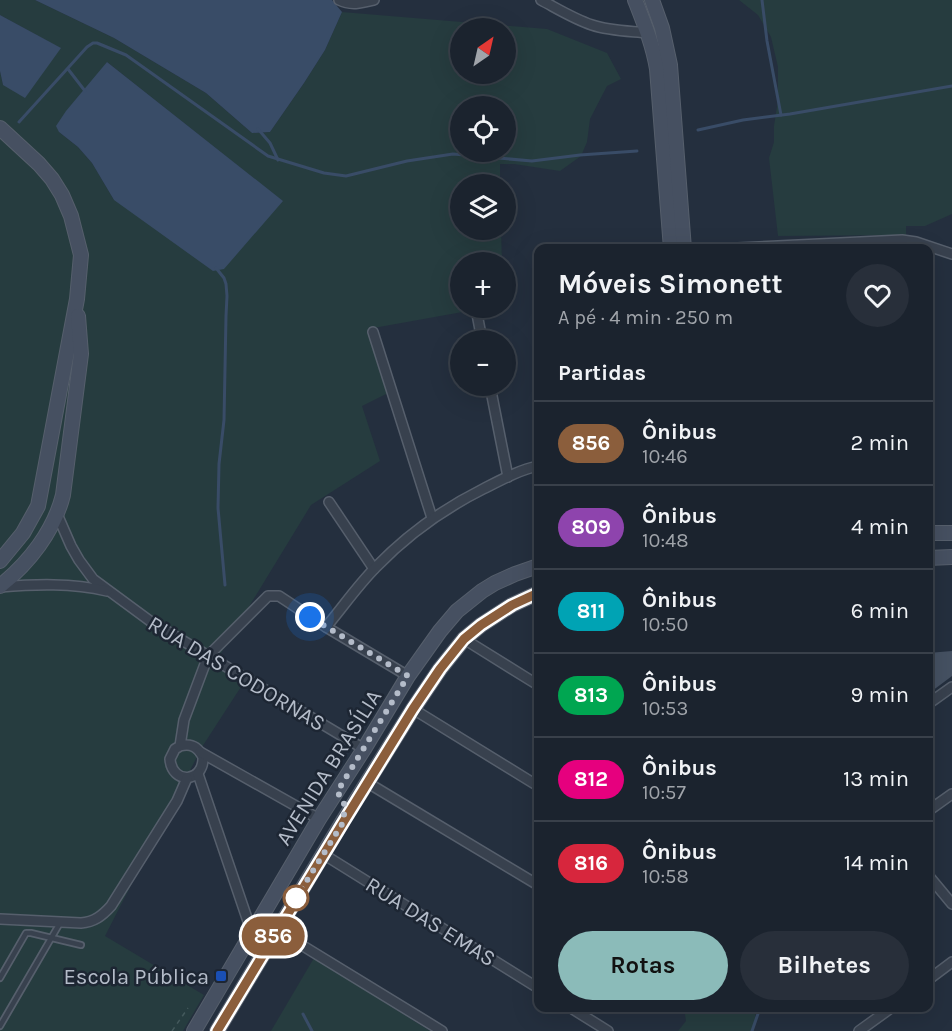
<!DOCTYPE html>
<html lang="pt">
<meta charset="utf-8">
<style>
body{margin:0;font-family:Karla,sans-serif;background:#282f3a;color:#f1f3f6;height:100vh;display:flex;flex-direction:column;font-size:22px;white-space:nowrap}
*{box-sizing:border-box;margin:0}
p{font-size:20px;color:#a0a4aa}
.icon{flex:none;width:33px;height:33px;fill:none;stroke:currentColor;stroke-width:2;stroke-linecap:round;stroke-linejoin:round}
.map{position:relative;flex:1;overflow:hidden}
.panel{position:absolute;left:534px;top:244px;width:399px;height:768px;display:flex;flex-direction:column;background:#1b232e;border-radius:12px;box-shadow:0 6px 24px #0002,0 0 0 2px #39404a}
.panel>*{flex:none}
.badge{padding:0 12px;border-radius:20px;font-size:21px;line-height:39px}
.needle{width:39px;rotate:34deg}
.controls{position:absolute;left:450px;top:18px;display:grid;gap:12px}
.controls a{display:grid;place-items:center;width:66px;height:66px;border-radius:50%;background:#1b232e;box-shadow:0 6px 24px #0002,0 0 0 2px #39404a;font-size:30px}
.you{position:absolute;width:30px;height:30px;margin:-15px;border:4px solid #fff;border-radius:50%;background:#1a73e8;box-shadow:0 0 0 9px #1a73e833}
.map>.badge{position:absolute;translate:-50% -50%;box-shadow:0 0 0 3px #fff}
h2{padding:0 24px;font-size:22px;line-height:54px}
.round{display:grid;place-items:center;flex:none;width:63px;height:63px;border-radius:32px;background:#282f3a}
.head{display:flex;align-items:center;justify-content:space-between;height:102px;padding:0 24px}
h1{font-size:28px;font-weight:700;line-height:45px}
.cta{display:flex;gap:12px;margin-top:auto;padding:12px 24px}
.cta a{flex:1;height:69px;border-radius:36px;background:#8bbbb9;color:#111;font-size:24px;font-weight:700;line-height:69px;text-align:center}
.cta a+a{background:#282f3a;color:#f1f3f6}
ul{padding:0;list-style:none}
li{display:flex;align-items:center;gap:18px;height:84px;padding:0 24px;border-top:2px solid #39404a}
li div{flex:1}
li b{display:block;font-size:22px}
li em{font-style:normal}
li .badge{min-width:66px;font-weight:700;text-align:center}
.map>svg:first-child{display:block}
.green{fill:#263c3f;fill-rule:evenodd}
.water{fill:#394c67}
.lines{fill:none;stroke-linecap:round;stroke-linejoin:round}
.stream{stroke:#394c67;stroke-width:3}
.building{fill:#455162}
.lane-casing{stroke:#565f6c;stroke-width:8}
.street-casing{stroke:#565f6c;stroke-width:12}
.secondary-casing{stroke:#565f6c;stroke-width:16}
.path{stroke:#44595c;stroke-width:1.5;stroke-dasharray:4.5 4.5;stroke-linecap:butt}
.lane{stroke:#38414e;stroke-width:4.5}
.street{stroke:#38414e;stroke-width:9}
.secondary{stroke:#465061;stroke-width:14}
.line-casing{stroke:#fff;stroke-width:14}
.line{stroke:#8b5e3c;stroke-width:9}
.walk{stroke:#b4bcc9;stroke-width:6;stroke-dasharray:0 10.8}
.stop-dot{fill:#fff;stroke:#8b5e3c;stroke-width:3}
.transit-dot{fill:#1a4fb4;stroke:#1d2633;stroke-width:2}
.labels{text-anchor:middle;stroke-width:5;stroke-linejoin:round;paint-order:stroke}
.street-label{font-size:22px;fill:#b4bcc9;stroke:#1d2633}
.poi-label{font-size:22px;fill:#b4bcc9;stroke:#1d2633;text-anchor:end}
</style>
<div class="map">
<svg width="952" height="1031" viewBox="0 0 952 1031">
<rect width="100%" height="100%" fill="#242f3e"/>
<g class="green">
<path d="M 0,0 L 35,0 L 114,38 L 206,93 L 252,133 L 270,132 L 304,83 L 325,50 L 342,12 L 547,29 L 607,53 L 621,79 L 607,86 L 590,119 L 587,142 L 581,156 L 560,171 L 514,164 L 500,164 L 500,184 L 460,184 L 460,230 L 501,230 L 502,262 L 460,262 L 460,308 L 468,308 L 468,311 L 368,329 L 388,393 L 362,406 L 380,461 L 311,505 L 228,641 L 219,657 L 248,676 L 202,747 L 105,936 L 204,995 L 183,1031 L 0,1031 L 0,71 L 3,85 L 60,48 L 0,15 ZM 460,28 L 506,28 L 506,74 L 460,74 ZM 107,62 L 282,201 L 114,200 L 92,163 L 78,147 L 59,132 ZM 460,106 L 506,106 L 506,152 L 460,152 Z"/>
<polygon points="739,0 952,0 952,214 925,226 906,226 906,235 778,236 769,158 774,142 774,126 778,100 778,67 771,37 758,15"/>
<polygon points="314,958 430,1031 271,1031"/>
<polygon points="684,1008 756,1008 754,1031 678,1031 686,1021"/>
</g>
<g class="water">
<polygon points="35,0 332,0 342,12 325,50 304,83 270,132 252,133 206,93 114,38"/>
<polygon points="0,15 61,48 25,98 3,85 0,71"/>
<polygon points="107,62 283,201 224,269 213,271 114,200 92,163 78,147 59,132 56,126 66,111"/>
</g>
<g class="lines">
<g class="stream">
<polyline points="762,0 767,41 781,115"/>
<polyline points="68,69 85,91"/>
<polyline points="19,122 87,47 93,43 97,43 126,55 268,156 324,173 346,176 407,161 453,154 532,161 580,155 637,151"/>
<polyline points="258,129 270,143 278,160"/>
<polyline points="698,130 743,120 790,114 952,86"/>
<polyline points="216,268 224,278 226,284 227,296 226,316 224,420 219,464 218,508 225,585"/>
<polyline points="303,1014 312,1031"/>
<polyline points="752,1031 760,1008"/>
</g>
</g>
<polygon class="building" points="952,651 952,676 928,694 928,653"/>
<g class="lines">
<defs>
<g id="lane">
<polyline points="0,978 26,933 31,933 81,945"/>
<polyline points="0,1026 60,923"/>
</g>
<g id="street">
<path d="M 339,0 C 351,6 362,3 374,0"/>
<path d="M 541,0 C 558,9 574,19 592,25 C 610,31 630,31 648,33"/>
<polyline points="716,249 902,240 916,242 952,254"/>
<polyline points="477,314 482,340"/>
<polyline points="373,332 432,518"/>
<polyline points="490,386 508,477"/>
<polyline points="329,502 374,569"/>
<polyline points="57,514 71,546 79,560 93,579 150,621 364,749"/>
<path d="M 0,587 C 37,584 71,583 107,591"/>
<path d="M 326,627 C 342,608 358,585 376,567 C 407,535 443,509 483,489 C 501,480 519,470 538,466"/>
<polyline points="464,639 538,685"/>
<polyline points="928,704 952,687"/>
<polyline points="413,709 538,786"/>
<path d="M 180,746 C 191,743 198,747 203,757 C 204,783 172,785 170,759 L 175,749 L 180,746 L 184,720 L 208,656 L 268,596 L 279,596 L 326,627 L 408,676"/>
<polyline points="200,752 319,819"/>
<polyline points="198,774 252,933"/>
<polyline points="368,783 538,885"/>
<polyline points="928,811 952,794"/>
<polyline points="323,854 538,988"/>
<polyline points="928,875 952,904"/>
<path d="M 0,919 L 81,923 C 94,922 102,916 111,906 L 177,801 L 187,778"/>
<polyline points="277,930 442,1031"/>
<polyline points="928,980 952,962"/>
<polyline points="571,1008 608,1031"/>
<polyline points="859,1031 891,1008"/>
</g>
<g id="secondary">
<path d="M 635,0 C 644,23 653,45 657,69 L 671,249"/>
<polyline points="652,0 662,28 670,65 684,249"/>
<polyline points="0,128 39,164 52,179 62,195 71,216 81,255 77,299 38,506 23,533 0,561"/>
<polyline points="928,533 952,533"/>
<polyline points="928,558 952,557"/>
<path d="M 0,586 C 29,563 54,531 63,495 L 81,354 L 78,316"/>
<polyline points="194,1031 319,819 364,749 408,676 440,631 457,611 482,591 495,583 515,574 538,566"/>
<polyline points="217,1031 343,821 413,709 440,669 464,639 481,625 512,605 538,593"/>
</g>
</defs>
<use href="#lane" class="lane-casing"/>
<use href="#street" class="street-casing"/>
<use href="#secondary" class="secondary-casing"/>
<polyline class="path" points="172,1031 188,1008"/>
<use href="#lane" class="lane"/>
<use href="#street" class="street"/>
<use href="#secondary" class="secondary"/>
</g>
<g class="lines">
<defs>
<polyline id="line" points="217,1031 344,821 413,709 440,669 464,639 481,625 512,605 538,593"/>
</defs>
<use href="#line" class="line-casing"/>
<use href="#line" class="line"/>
<polyline class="walk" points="296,898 344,821 344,803 341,797 337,792 408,676 310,617"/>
</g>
<circle class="stop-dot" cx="296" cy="898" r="12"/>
<rect class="transit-dot" x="215" y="970" width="12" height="12" rx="3"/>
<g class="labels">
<g class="street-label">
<text transform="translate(237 673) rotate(31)" y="8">RUA DAS CODORNAS</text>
<text transform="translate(328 767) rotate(-58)" y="8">AVENIDA BRASÍLIA</text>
<text transform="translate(431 921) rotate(32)" y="8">RUA DAS EMAS</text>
</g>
<g class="poi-label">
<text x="209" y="984">Escola Pública</text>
</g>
</g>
</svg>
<div class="controls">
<a><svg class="needle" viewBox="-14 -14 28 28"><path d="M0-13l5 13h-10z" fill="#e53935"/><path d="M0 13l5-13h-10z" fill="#a0a4aa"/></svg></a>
<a><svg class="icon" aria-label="locate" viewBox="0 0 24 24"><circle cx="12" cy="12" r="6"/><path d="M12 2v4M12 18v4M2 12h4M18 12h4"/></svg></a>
<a><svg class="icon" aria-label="layers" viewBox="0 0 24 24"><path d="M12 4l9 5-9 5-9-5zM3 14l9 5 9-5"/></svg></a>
<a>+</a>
<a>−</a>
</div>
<div class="you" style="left:310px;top:617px"></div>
<b class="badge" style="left:273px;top:936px;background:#8b5e3c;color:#fff">856</b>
<section class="panel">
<div class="head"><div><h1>Móveis Simonett</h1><p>A pé · 4 min · 250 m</p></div><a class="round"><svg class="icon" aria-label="heart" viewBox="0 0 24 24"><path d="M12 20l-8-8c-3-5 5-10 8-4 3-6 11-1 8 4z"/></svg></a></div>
<h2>Partidas</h2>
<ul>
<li><span class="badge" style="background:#8b5e3c;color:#fff">856</span><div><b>Ônibus</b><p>10:46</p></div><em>2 min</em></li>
<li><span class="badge" style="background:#8e44ad;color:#fff">809</span><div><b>Ônibus</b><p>10:48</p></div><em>4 min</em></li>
<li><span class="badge" style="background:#00a3b4;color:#fff">811</span><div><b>Ônibus</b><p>10:50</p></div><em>6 min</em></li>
<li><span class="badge" style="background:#00a651;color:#fff">813</span><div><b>Ônibus</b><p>10:53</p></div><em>9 min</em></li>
<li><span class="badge" style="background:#e6007e;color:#fff">812</span><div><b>Ônibus</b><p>10:57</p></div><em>13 min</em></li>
<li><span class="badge" style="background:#d7263d;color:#fff">816</span><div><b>Ônibus</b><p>10:58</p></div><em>14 min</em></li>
</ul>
<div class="cta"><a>Rotas</a><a>Bilhetes</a></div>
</section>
</div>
